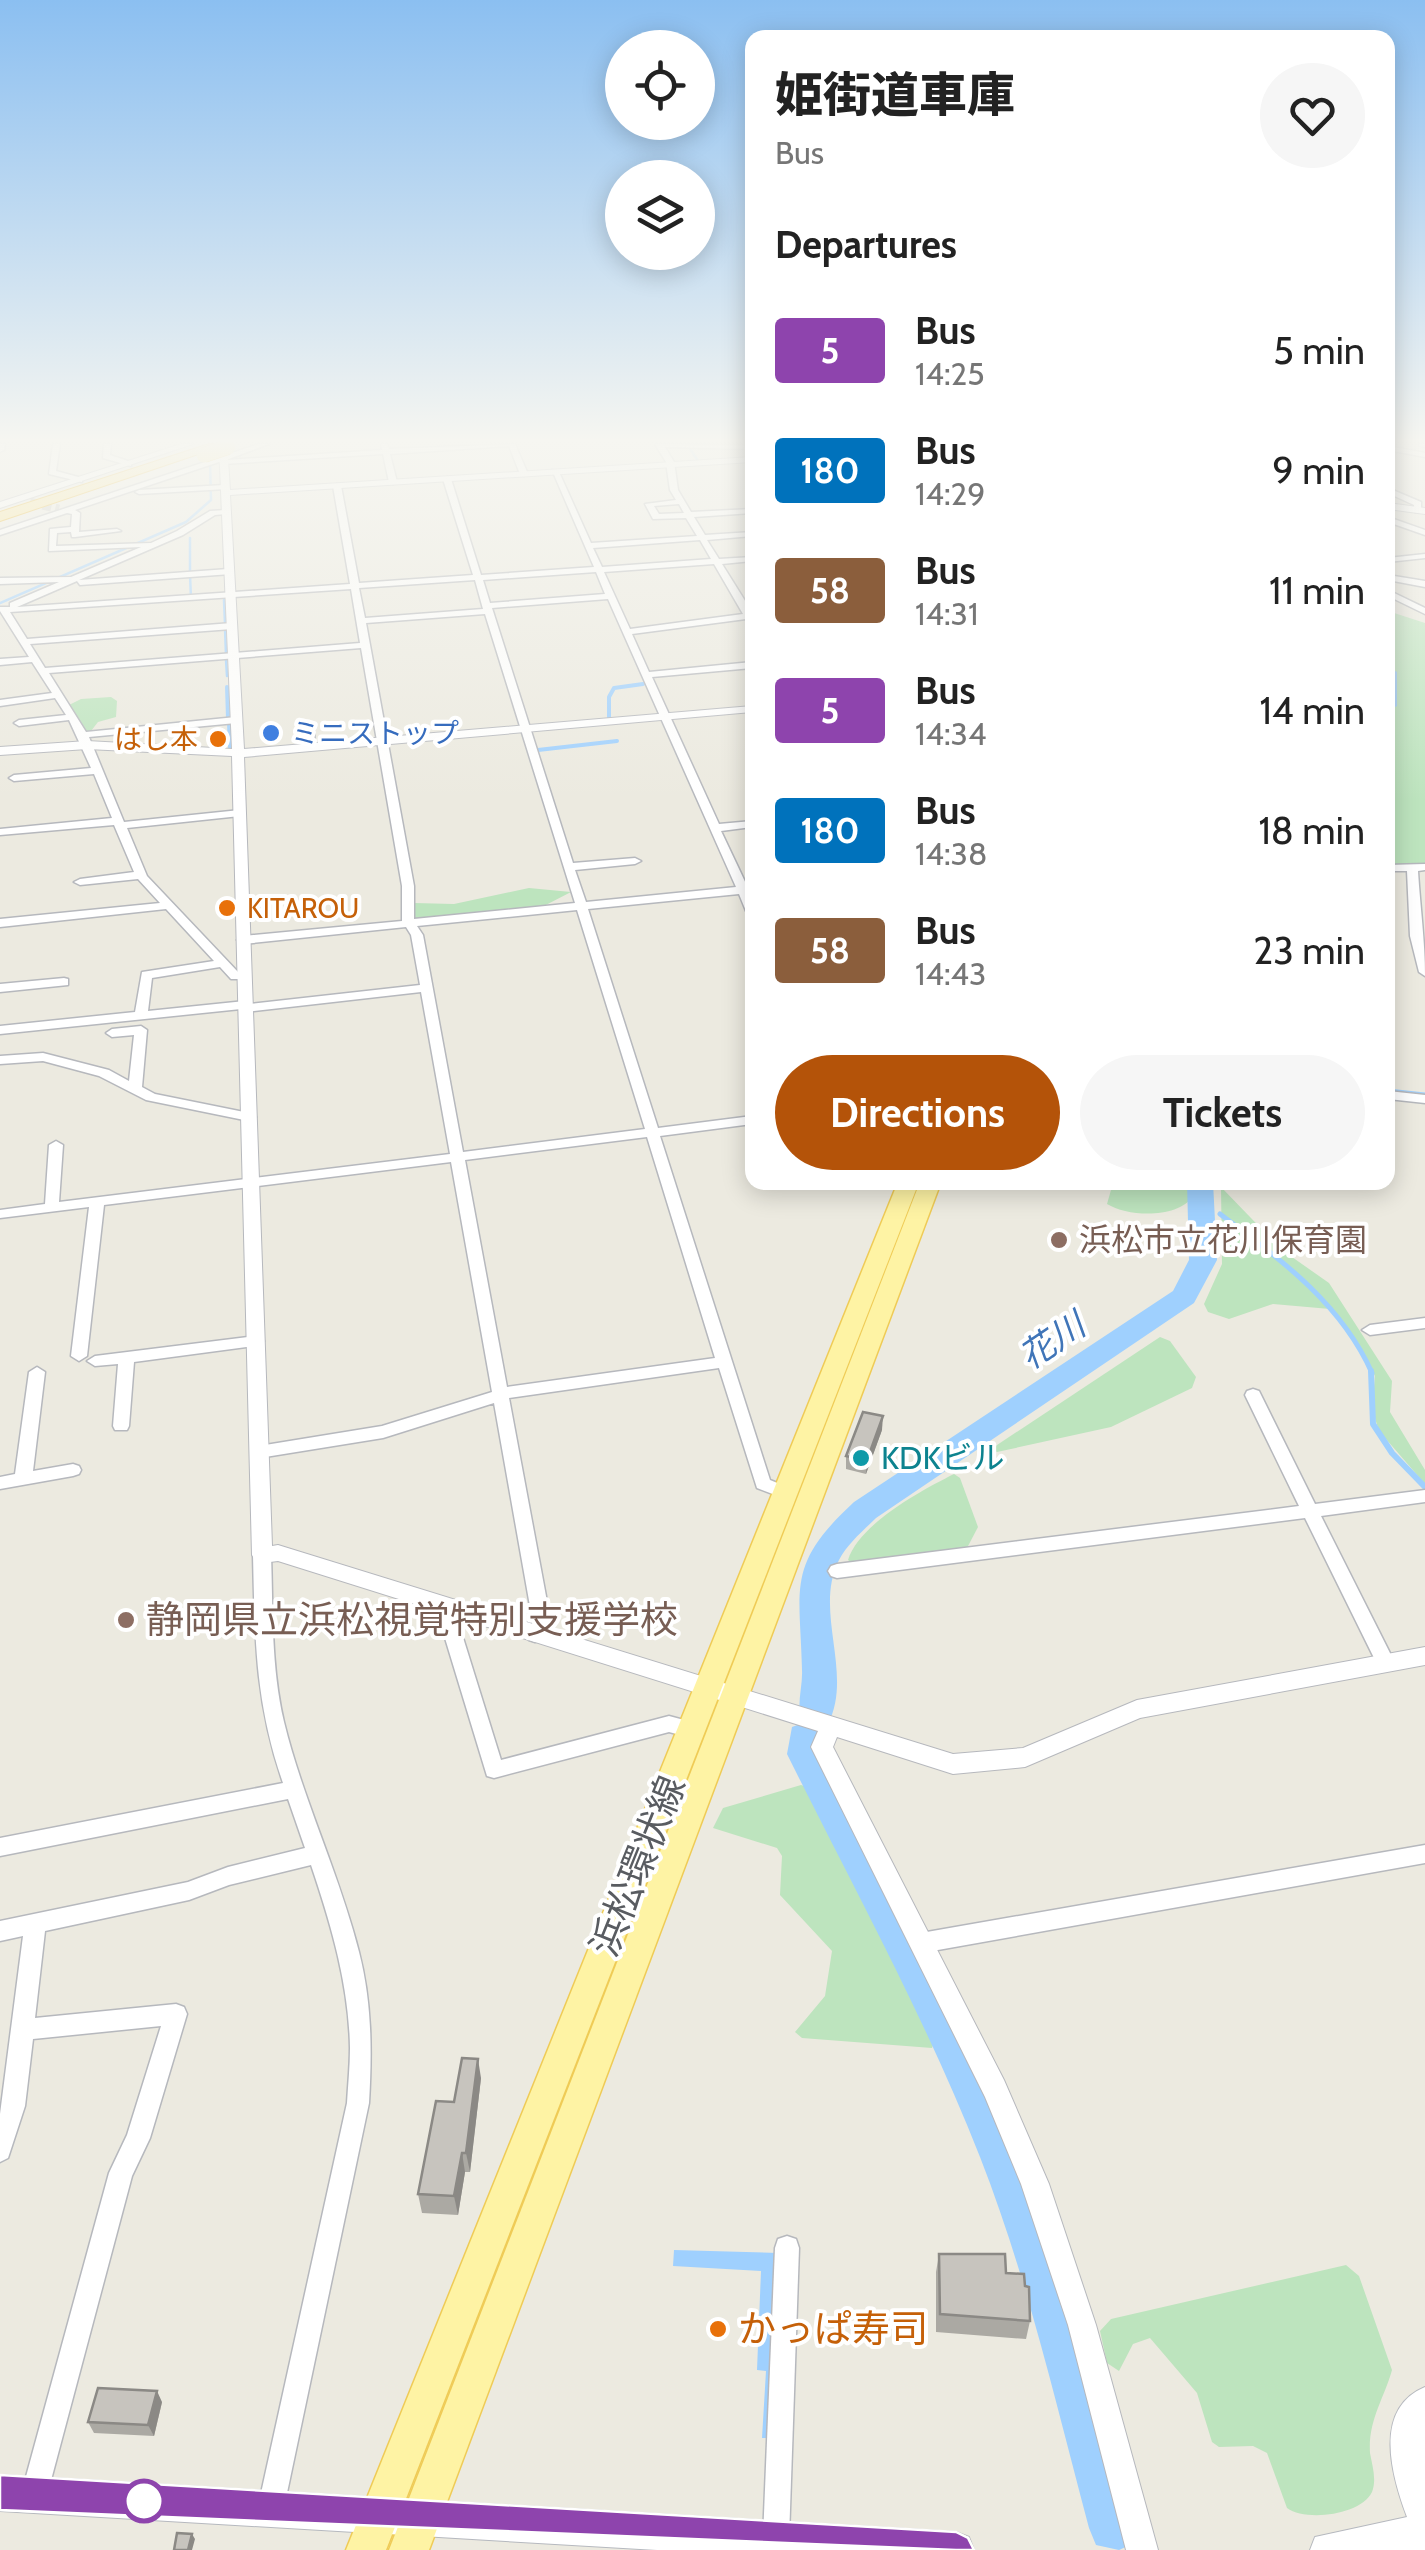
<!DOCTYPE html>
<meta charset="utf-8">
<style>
body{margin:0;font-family:Cabin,"Noto Sans JP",sans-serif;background:#f6f6f6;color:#222;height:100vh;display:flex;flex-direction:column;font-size:38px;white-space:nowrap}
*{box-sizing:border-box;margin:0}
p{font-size:32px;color:#767676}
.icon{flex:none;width:55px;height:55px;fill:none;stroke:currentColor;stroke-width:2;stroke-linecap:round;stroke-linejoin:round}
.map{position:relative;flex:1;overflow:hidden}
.details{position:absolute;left:745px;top:30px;width:650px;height:1160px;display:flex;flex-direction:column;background:#fff;border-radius:20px;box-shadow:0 5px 25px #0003}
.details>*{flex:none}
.badge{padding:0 20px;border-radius:8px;font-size:35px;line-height:65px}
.tools{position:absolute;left:605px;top:30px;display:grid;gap:20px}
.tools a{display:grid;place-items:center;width:110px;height:110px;border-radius:50%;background:#fff;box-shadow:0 5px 25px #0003;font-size:50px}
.map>.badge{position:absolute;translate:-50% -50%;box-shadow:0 0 0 5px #fff}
h2{padding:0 30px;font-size:38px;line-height:90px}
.round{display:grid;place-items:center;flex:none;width:105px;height:105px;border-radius:52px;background:#f6f6f6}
.summary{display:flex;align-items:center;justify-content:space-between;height:170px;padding:0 30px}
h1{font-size:48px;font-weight:800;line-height:75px}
.button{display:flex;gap:20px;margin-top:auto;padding:20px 30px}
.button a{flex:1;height:115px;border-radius:60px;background:#b45309;color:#fff;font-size:40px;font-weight:800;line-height:115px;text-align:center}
.button a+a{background:#f6f6f6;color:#222}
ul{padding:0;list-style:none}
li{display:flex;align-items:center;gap:30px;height:120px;padding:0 30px}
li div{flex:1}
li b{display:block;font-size:38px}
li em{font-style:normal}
li .badge{min-width:110px;font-weight:700;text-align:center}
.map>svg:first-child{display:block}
.green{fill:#bde4be}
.water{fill:#9fd0fe}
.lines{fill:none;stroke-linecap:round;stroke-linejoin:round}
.stream-far3{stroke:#9fd0fe;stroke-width:2.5}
.stream-far2{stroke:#9fd0fe;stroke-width:4}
.stream-far1{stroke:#9fd0fe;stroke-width:5}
.stream{stroke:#9fd0fe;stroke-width:6}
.river{fill:#9fd0fe;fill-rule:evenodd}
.minor-tunnel{stroke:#c7c6c0;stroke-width:9;stroke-dasharray:9 4;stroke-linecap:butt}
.minor-casing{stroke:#b6b8bd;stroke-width:3}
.tertiary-casing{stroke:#b6b8bd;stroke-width:2}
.secondary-casing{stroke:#b6b9bf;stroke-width:2}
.primary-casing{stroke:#efcb56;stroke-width:3}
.motorway-casing{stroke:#eaac03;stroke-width:2}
.minor{fill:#fff;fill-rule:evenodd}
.tertiary{fill:#fff;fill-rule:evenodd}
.secondary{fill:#fff;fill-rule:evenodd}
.primary{fill:#fef3a4;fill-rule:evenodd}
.motorway{fill:#fbe388;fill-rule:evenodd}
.motorway-bridge-casing{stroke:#eaac03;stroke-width:16;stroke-linecap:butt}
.motorway-bridge{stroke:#fbe388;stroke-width:15}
.wall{fill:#aba9a3}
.shaded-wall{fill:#8b8985}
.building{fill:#c7c4be;stroke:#8b8985;stroke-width:2.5}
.line{fill:#8e44ad;stroke:#fff;stroke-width:2.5}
.shop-dot{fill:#3f7fe0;stroke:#fff;stroke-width:4}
.food-dot{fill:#e8710a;stroke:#fff;stroke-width:4}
.education-dot{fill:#8d6e63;stroke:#fff;stroke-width:4}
.culture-dot{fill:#0f9aa8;stroke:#fff;stroke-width:4}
.stop-dot{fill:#fff;stroke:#8e44ad;stroke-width:5}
.labels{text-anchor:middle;stroke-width:8;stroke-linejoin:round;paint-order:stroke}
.far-shop-label{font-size:28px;fill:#366cbe;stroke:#fff;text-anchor:start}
.far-food-label{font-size:28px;fill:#c56008;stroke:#fff;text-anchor:end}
.education-label{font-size:32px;fill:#785e54;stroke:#fff;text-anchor:start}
.culture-label{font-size:32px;fill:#0d838f;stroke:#fff;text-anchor:start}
.water-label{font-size:35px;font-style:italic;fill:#4075b8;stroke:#fff}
.near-education-label{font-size:38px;fill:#785e54;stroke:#fff;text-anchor:start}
.near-street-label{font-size:38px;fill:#595c61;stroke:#fff}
.near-food-label{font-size:38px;fill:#c56008;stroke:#fff;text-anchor:start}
</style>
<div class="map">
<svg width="1425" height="2550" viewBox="0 0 1425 2550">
<rect width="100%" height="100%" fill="#eceae0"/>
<g class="green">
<polygon points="1388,611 1425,623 1425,864 1388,866"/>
<polygon points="111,697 117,701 116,717 98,722 91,731 85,731 69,705 81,699"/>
<polygon points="529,888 571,892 542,907 413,919 414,903 454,904"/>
<path d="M 1113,1183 L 1192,1183 L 1193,1196 C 1178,1219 1128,1217 1107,1204 Z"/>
<polygon points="1221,1187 1282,1250 1329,1283 1392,1381 1390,1412 1425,1470 1425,1484 1379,1431 1372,1409 1375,1376 1359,1346 1330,1309 1273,1304 1229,1319 1208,1312 1204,1304 1222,1264"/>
<polygon points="1160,1337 1170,1341 1196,1377 1192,1388 1111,1427 997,1452 991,1449"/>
<path d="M 954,1474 L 960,1478 L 978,1527 L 967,1548 L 854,1565 L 848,1560 C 859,1524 922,1490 954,1474 Z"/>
<polygon points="801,1785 813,1789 935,2038 932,2048 802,2038 795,2032 825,1996 832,1951 780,1895 782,1856 777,1848 713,1828 723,1808"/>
<path d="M 1346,2265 L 1359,2276 L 1392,2370 C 1384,2399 1368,2420 1370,2453 C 1372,2465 1377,2479 1372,2492 C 1361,2515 1306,2522 1287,2508 L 1267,2453 L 1253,2446 L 1219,2447 L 1212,2442 L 1197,2393 L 1150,2338 L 1133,2344 L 1119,2371 L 1107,2363 L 1100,2331 L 1111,2319 Z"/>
</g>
<polygon class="water" points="674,2250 779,2253 767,2438 762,2438 766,2371 757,2370 761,2271 673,2266"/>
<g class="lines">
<g class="stream-far3">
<polyline points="689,447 698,461"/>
<polyline points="190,538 190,573"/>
<polyline points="190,575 191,598"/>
<polyline points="224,600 225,624"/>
<polyline points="0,603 186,522 211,500 210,460"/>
<polyline points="225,628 226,655"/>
<polyline points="226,660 227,676"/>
</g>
<g class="stream-far2">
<polyline points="227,687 228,719"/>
<polyline points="609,719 609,697 614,688 643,684"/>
<polyline points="229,723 230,749"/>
<polyline points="538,750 617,741"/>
</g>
<g class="stream-far1">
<polyline points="1388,1091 1425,1095"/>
<polyline points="1201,1200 1208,1205"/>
<path d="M 1220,1214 C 1280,1259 1341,1303 1372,1373"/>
</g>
<polyline class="stream" points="1371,1371 1373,1424 1392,1453 1425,1487"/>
<g class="river">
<polygon points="1388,667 1397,672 1397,706 1388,711"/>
<path d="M 1187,1182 L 1213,1182 L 1217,1260 L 1194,1303 L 876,1518 C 863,1531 848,1543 839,1560 C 813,1611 854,1673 828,1724 L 818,1728 L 823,1754 L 946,1991 L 1022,2157 L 1071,2294 L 1137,2528 L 1130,2545 L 1119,2550 L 1096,2545 L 1089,2528 C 1056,2404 1027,2277 980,2157 C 926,2019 853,1887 787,1754 L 792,1727 L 803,1723 C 795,1708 803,1687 802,1670 C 800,1586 786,1565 854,1502 L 1173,1291 L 1189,1260 Z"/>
</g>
<polyline class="minor-tunnel" points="30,502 59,509"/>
<defs>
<g id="minor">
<polygon points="0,444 5,444 4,450 0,452"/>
<polygon points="53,444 60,444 56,471 82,478 82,482 49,474"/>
<polygon points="104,444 111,444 110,455 131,462 131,466 103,458"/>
<path d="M 259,444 L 269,444 L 226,460 L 382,450 L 381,444 L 387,444 L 389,449 L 515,444 L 528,474 L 524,476 L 520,474 L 509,446 L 390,454 L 397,482 L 393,484 L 389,482 L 383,454 L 223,464 L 219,462 L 75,510 L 80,513 L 79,532 L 117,529 L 121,531 L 75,537 L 72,537 L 71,532 L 57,533 L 56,546 L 151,543 L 177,531 L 210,511 L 226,510 L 226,514 L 215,515 L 183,535 L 79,580 L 228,569 L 232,572 L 231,574 L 80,585 L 77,581 L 17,607 L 350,584 L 333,486 L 337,484 L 341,486 L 359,583 L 473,575 L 443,479 L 447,477 L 451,479 L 481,575 L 594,567 L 552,470 L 559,472 L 591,543 L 697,536 L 686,518 L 653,519 L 645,504 L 676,500 L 670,490 L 666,462 L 655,444 L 752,445 L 752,449 L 665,447 L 674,462 L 678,490 L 691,512 L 752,509 L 752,513 L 694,517 L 705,535 L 752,532 L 752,536 L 707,540 L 719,559 L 752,557 L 752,561 L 722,564 L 752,612 L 752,625 L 749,624 L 746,619 L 632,634 L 649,672 L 752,662 L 752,668 L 652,677 L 719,824 L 752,821 L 752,827 L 721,831 L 747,886 L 752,886 L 752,892 L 749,893 L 752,899 L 752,914 L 746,911 L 739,894 L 588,909 L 658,1128 L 752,1116 L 752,1124 L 660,1136 L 770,1480 L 792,1489 L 795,1493 L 792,1497 L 786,1499 L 757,1488 L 719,1368 L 509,1398 L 551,1623 L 541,1640 L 535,1642 L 529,1640 L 526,1635 L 533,1623 L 494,1403 L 383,1438 L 259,1458 L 253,1456 L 251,1452 L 253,1448 L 259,1446 L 382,1426 L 492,1392 L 451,1162 L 104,1205 L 87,1356 L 79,1361 L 71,1356 L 89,1207 L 0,1218 L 0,1210 L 45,1204 L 49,1145 L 56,1141 L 63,1145 L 59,1202 L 450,1154 L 421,992 L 246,1012 L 241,1009 L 0,1034 L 0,1026 L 135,1012 L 142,972 L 214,961 L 166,909 L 0,927 L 0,919 L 160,903 L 138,879 L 80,885 L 74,882 L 80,879 L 134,872 L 114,825 L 0,835 L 0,829 L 112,818 L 94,774 L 14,781 L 9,778 L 14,775 L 91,768 L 69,720 L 19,726 L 14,723 L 19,720 L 66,715 L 55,698 L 0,706 L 0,700 L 52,693 L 32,662 L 0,665 L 0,659 L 29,657 L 0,611 L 0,607 L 10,607 L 10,603 L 59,582 L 0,584 L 0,578 L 71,577 L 141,547 L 49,551 L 50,529 L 71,527 L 72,514 L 67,513 L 0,535 L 0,530 ZM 679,504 L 684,513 L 659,514 L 654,506 ZM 700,540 L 711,559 L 602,567 L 593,548 ZM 714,564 L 743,614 L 630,629 L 604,572 ZM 596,572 L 605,594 L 490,603 L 483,580 ZM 475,580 L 483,609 L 365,618 L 359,588 ZM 351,589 L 360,643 L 45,668 L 30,644 L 232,629 L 236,626 L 232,623 L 27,639 L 10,612 ZM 608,599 L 736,887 L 586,902 L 575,870 L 635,864 L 641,861 L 635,858 L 573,863 L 492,608 ZM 485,614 L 575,903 L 414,919 L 414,886 L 366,623 ZM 361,648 L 402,886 L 402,921 L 243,936 L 237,940 L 243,944 L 406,927 L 411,935 L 420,985 L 250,1004 L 245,1001 L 148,1011 L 152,978 L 220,967 L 231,979 L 244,979 L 250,975 L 244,971 L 238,972 L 147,876 L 127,828 L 240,816 L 245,813 L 240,810 L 124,822 L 89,737 L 236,723 L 241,720 L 236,717 L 86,732 L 49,673 ZM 577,910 L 645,1129 L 463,1152 L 423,935 L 417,926 ZM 647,1137 L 715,1358 L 507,1387 L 465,1160 Z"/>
<polygon points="1388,446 1425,453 1425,457 1388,450"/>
<polygon points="224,485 227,489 139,494 135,492 139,490"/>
<polygon points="1388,488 1421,502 1421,512 1415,512 1414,505 1388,493"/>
<polygon points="1388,517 1425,530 1425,535 1388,522"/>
<polygon points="1425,554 1425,558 1388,562 1388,558"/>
<polygon points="1388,575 1425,581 1425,587 1388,580"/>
<polygon points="1388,590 1425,608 1425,614 1388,596"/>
<polygon points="309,728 314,731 315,747 310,750 305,747 304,731"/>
<path d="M 1425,864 L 1425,870 L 1418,871 C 1420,906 1425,941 1425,976 L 1419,972 L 1410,936 L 1407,871 L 1388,871 L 1388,865 Z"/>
<polygon points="64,978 68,979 68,985 0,992 0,984"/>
<polygon points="141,1026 147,1030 142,1087 155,1094 254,1114 256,1117 254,1120 249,1121 146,1100 99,1076 43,1061 0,1064 0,1056 43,1053 109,1070 129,1081 134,1035 112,1037 106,1033 112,1029"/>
<polygon points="1388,1091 1425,1095 1425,1103 1388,1099"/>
<polygon points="1425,1318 1425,1328 1370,1335 1362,1330 1370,1325"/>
<polygon points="256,1336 264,1341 262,1345 134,1362 129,1426 127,1430 115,1430 113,1426 118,1364 95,1366 87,1361 95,1356"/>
<polygon points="37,1367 45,1372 33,1471 73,1464 79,1466 81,1470 79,1474 73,1476 0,1489 0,1477 15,1474 29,1372"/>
<polygon points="1253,1389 1259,1391 1261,1395 1315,1504 1425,1490 1425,1502 1321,1516 1395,1663 1393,1668 1386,1670 1379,1668 1305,1518 837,1578 831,1576 828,1571 831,1566 837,1564 1299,1506 1245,1395 1247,1391"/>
<path d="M 262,1548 L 268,1550 L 271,1555 C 273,1611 271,1667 284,1722 C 303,1800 339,1873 359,1952 C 372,2002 372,2052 369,2103 L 284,2507 L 280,2516 L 271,2520 L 262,2516 L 258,2507 L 347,2103 C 348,2085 350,2066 350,2048 C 349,1985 331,1924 311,1865 L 229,1885 L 189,1900 L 45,1931 L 35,2018 L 176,2004 L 184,2007 L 187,2014 L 150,2138 L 132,2176 L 47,2495 L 43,2504 L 34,2508 L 25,2504 L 21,2495 L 109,2173 L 127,2135 L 161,2026 L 33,2039 L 25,2106 L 8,2158 L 0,2162 L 0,2114 L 23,1936 L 0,1941 L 0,1921 L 188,1882 L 228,1867 L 305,1848 L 288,1799 L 0,1856 L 0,1838 L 283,1783 C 255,1702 255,1639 253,1555 L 256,1550 Z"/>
<polygon points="451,1601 457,1603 460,1608 456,1615 501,1760 669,1716 699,1724 702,1730 699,1736 692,1738 669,1732 494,1778 487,1776 438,1615 445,1603"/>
<polygon points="1425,1845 1425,1863 921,1953 913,1950 910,1943 913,1936 921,1933"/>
<polygon points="787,2236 796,2239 799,2248 789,2538 785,2547 779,2550 767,2547 763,2538 775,2248 778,2239"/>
</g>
<g id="tertiary">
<polygon points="181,444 193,444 0,508 0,502"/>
<polygon points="219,444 227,444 230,490 752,457 752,462 230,495 244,749 752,706 752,712 244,757 272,1546 278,1545 953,1754 1023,1748 1137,1700 1425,1647 1425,1665 1140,1718 1025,1767 953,1774 837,1737 833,1747 1004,2080 1049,2184 1096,2325 1158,2550 1126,2550 1068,2325 1021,2184 985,2097 811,1747 818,1731 278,1561 262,1563 255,1560 252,1555 232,756 87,749 0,755 0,747 87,741 232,749"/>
<polygon points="1388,503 1425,508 1425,514 1388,509"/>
</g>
<g id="secondary">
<polygon points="1418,444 1425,444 1425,447 1420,446"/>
<path d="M 1425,2387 L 1425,2550 L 1310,2550 L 1315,2537 L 1407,2517 C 1392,2477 1372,2409 1425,2387 Z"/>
<polygon points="0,2475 956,2532 969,2537 974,2550 657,2550 0,2511"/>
</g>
<g id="primary">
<polygon points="898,1182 919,1182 386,2550 346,2550"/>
<polygon points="920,1182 941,1182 429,2550 389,2550"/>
</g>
<polygon id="motorway" points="209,444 228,444 0,521 0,512"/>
</defs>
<use href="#minor" class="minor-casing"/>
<use href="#tertiary" class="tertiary-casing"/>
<use href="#secondary" class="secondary-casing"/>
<use href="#primary" class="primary-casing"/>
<use href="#motorway" class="motorway-casing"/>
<use href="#minor" class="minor"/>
<use href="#tertiary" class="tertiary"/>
<use href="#secondary" class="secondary"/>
<use href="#primary" class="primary"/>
<use href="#motorway" class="motorway"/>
<defs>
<polyline id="motorway-bridge" points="204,455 228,447"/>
</defs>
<use href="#motorway-bridge" class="motorway-bridge-casing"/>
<use href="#motorway-bridge" class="motorway-bridge"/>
</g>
<g class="wall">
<polygon points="882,1430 866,1474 846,1469 846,1456"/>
<polygon points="481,2078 470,2172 465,2172 458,2215 422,2213 418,2194 454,2102"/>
<polygon points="939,2254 1006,2273 1030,2321 1026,2339 936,2332 936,2272"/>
<polygon points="162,2402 154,2436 94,2433 88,2422"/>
</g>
<g class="shaded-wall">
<polygon points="883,1416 882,1430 866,1474 867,1460"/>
<polygon points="478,2059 481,2078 470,2172 466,2153"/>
<polygon points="462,2153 465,2172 458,2215 454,2196"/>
<polygon points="157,2391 162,2402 154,2436 148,2425"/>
<polygon points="192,2534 195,2539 192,2550 188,2550"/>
</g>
<g class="building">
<polygon points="863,1412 883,1416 867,1460 846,1456"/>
<polygon points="462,2058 478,2059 466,2153 462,2153 454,2196 418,2194 436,2101 454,2102"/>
<polygon points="939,2254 1005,2254 1006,2273 1024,2274 1025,2286 1029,2287 1030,2321 940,2314"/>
<polygon points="98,2388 157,2391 148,2425 88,2422"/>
<polygon points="177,2533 192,2534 188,2550 174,2550"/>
</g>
<linearGradient id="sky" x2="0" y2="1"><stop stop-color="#8bbff1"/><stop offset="0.55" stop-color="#f6f6f1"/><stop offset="1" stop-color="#f6f6f1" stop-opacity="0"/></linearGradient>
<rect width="1425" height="801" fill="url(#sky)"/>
<polygon class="line" points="0,2475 956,2532 968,2538 974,2550 956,2550 0,2510"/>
<circle class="shop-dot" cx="271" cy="733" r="10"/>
<g class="food-dot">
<circle cx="218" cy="739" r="10"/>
<circle cx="227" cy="908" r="10"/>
<circle cx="718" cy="2329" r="10"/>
</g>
<g class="education-dot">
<circle cx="1059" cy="1240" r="10"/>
<circle cx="126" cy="1620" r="10"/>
</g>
<circle class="culture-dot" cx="861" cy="1458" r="10"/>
<circle class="stop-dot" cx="144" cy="2501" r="20"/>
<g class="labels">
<g class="far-shop-label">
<text x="291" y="743">ミニストップ</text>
</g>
<g class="far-food-label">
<text x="198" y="749">はし本</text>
<text x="247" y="918" text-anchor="start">KITAROU</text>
</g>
<g class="education-label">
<text x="1079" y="1251">浜松市立花川保育園</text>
</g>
<g class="culture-label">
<text x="881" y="1469">KDKビル</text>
</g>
<g class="water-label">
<text transform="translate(1052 1341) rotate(-34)" y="12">花川</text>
</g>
<g class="near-education-label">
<text x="146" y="1633">静岡県立浜松視覚特別支援学校</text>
</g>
<g class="near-street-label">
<text transform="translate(638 1866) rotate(-68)" y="13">浜松環状線</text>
</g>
<g class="near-food-label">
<text x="738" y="2342">かっぱ寿司</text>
</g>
</g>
</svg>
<div class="tools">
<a><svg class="icon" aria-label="locate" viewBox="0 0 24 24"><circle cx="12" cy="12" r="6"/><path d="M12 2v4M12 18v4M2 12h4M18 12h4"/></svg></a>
<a><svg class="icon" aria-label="layers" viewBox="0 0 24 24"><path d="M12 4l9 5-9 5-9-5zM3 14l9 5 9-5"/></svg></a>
</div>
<section class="details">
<div class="summary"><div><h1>姫街道車庫</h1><p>Bus</p></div><a class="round"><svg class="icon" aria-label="heart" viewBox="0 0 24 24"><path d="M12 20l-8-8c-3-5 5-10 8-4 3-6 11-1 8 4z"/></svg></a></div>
<h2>Departures</h2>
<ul>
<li><span class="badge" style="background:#8e44ad;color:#fff">5</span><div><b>Bus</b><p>14:25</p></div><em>5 min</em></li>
<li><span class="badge" style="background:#0072bc;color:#fff">180</span><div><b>Bus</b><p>14:29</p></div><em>9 min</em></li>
<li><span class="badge" style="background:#8b5e3c;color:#fff">58</span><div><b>Bus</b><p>14:31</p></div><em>11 min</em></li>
<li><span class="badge" style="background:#8e44ad;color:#fff">5</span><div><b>Bus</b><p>14:34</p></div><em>14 min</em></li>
<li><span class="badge" style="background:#0072bc;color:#fff">180</span><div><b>Bus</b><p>14:38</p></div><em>18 min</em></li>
<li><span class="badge" style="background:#8b5e3c;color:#fff">58</span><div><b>Bus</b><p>14:43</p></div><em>23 min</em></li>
</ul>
<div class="button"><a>Directions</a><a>Tickets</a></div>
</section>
</div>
